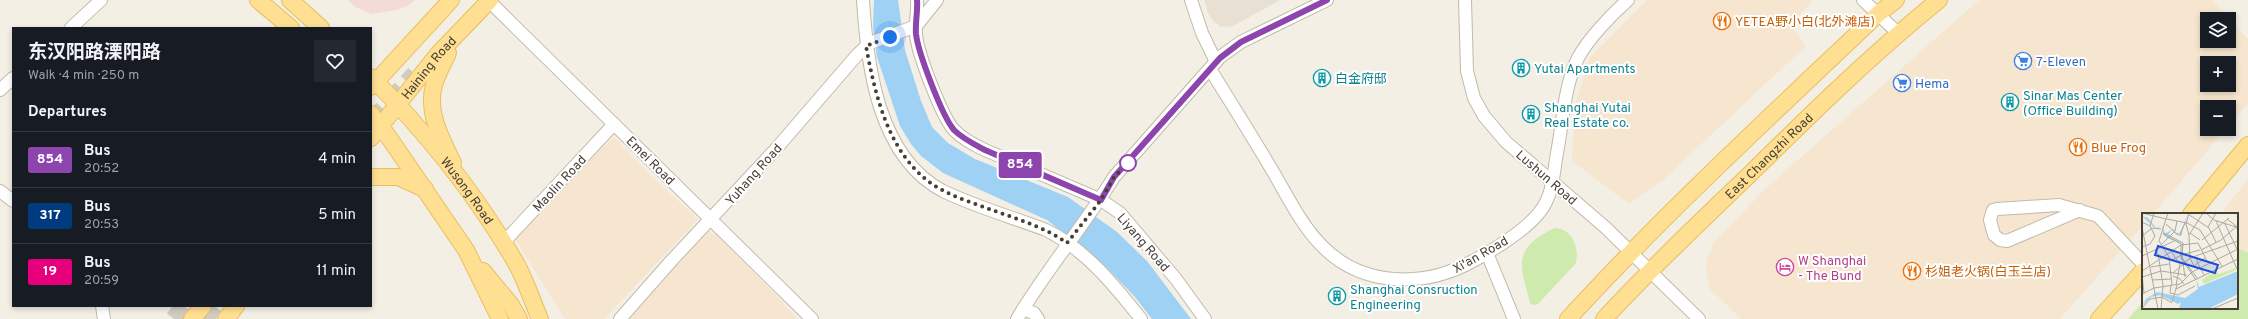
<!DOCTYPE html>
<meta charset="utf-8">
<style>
body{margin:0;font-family:Overpass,"Noto Sans SC",sans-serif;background:#242831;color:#f1f3f6;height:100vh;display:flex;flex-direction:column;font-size:15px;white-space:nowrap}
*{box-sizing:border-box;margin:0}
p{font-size:13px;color:#9ea1a6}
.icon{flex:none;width:22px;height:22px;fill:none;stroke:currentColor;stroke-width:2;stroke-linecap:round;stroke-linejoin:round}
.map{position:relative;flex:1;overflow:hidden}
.details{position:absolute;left:12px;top:27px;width:360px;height:280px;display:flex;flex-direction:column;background:#171b24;border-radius:0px;box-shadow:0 2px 6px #0003}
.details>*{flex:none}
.badge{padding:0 8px;border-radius:3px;font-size:14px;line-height:26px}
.fabs{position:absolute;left:2200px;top:12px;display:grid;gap:8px}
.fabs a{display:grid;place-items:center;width:36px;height:36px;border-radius:0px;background:#171b24;box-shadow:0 2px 6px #0003;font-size:20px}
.you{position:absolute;width:20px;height:20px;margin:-10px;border:3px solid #fff;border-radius:50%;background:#1a73e8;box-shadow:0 0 0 6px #1a73e833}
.map>.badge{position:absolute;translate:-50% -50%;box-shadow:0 0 0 2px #fff}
h2{padding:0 16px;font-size:15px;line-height:36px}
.round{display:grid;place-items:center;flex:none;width:42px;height:42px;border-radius:0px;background:#242831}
.headline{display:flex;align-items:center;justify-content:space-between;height:68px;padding:0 16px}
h1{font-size:19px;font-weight:700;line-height:30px}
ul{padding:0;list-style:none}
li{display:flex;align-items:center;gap:12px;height:56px;padding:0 16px;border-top:1px solid #363941}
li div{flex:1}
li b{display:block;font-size:15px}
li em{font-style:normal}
li .badge{min-width:44px;font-weight:700;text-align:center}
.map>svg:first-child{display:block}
.residential{fill:#e8e1d3}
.commercial{fill:#f7e6cf;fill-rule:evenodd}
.medical{fill:#f5dbd8}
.green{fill:#ceeaac}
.water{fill:#9ed1f3}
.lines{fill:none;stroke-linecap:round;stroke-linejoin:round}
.highway-tunnel{stroke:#d0ccc2;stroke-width:18;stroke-dasharray:18 9;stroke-linecap:butt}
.minor-casing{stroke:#c2baaa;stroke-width:14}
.major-casing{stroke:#e9be5e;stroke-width:18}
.minor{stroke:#fff;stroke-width:12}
.major{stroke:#ffdf92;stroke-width:16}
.line-casing{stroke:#fff;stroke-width:9}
.line{stroke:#8e44ad;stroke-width:6}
.walk{stroke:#463f34;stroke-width:4;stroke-dasharray:0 7.2}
.stop-dot{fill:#fff;stroke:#8e44ad;stroke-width:2}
.labels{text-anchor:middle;stroke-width:4;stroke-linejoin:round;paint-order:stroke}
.food-label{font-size:13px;fill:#c56008;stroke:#fff;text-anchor:start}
.shop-label{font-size:13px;fill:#366cbe;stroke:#fff;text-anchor:start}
.street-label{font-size:13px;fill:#463f34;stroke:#fff}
.culture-label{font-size:13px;fill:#0d838f;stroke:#fff;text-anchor:start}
.hotel-label{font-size:13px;fill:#b23c85;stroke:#fff;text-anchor:start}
.inset-river{fill:none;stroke:#9ed1f3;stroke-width:2}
.inset-road{fill:none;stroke:#aea99e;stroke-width:1}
.view{fill:#1d4ed8;fill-opacity:0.15;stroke:#1d4ed8;stroke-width:2}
.inset-edge{fill:none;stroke:#463f34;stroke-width:2}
</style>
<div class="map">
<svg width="2248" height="319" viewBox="0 0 2248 319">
<rect width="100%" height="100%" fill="#f3efe5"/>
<polygon class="residential" points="1204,0 1280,0 1233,26 1221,27 1214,22 1208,13"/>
<g class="commercial">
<polygon points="1647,0 1813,0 1791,25 1806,46 1663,180 1629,204 1572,161 1575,105 1590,57"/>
<path d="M 1979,0 L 2212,0 L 2248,39 L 2248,103 L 2229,125 L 2229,107 L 2207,107 L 2207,129 L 2226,129 L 2153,214 L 2143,214 L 2143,225 L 2060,319 L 1741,319 L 1710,289 L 1706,272 L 1707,258 L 1714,242 L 1765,189 ZM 2207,19 L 2229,19 L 2229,41 L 2207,41 ZM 2207,63 L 2229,63 L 2229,85 L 2207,85 Z"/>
<polygon points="614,137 650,175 698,219 604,319 565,319 513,236"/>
<polygon points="2248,180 2248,253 2246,253 2237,248 2237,214 2227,214 2223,210"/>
<polygon points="700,231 709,232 716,235 778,297 797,319 625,319"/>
</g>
<polygon class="medical" points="348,0 415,0 407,6 397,10 372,14 355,7"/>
<g class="green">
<path d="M 1555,228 C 1573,229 1579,247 1576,263 L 1538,304 L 1533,305 L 1530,303 C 1525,279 1512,257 1536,239 C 1542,235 1547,231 1555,228 Z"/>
<polygon points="2237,248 2248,253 2248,319 2128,319 2143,302 2143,308 2237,308"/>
</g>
<polygon class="water" points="874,0 898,0 905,50 921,101 932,127 948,143 975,159 1068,197 1117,232 1147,261 1191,319 1152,319 1135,297 1107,268 1047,220 943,173 921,156 911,144 900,126 877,57 873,27"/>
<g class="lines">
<g class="highway-tunnel">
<polyline points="371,122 415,74"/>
<polyline points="174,319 184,306"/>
<polyline points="204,319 215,306"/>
</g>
<defs>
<g id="minor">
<path d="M 863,0 C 867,66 878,157 943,191 C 976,207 1012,217 1046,230 C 1085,249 1115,286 1141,319"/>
<path d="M 917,0 C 918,11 915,22 916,34 C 917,52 942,117 954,130 C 963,139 974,145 985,150 L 1101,200 L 1120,213 L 1176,279 L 1205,319"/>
<polyline points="1191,0 1202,33 1216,62"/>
<polyline points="1465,0 1467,71 1474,98 1484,116 1506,142 1605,227 1699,319"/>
<polyline points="1863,0 1898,33"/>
<polyline points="489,1 812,319"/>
<polyline points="71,28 101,0"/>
<path d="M 1210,69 C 1231,103 1252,136 1272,170 C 1287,195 1301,225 1322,246 C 1362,287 1424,288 1473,261 C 1495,249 1537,224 1547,200 C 1554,185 1554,169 1557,153 C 1563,122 1564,86 1578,58 C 1588,39 1612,14 1628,0"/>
<polyline points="0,90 13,78"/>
<polyline points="0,191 13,201"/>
<polyline points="2080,210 2007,241 2000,240 1994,235 1990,220 1993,210 1997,209 2059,205 2098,216 2143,264"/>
<polyline points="503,243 614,124"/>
<polyline points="1487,253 1514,319"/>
<polyline points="102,306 104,319"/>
<polyline points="1023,309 1034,313 1038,319"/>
<polyline points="620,319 672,260 775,150 857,55 870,43 916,26 937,0"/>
<path d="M 1017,319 C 1046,270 1084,226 1114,177 L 1220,57 L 1241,42 L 1327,0"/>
</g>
<g id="major">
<polyline points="258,0 291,28"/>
<polyline points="290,0 321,28"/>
<path d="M 448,53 C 443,64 437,74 434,85 C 426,112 442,140 453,163"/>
<path id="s1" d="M 371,77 C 426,132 477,196 516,263 C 526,281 532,301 540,319"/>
<polyline points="371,87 451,0"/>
<polyline points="371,114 381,126 466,250 500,319"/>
<path id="s2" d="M 371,138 L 438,54 L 490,0"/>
<polyline points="371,177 398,177 425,189"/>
<polyline points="2191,214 2248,145"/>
<polyline points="483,271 511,305 519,319"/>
<polyline points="192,319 203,306"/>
<polyline points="226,319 236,306"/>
<path d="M 1568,319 C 1666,212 1773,114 1878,14 L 1896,0"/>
<path id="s3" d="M 1604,319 C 1650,269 1699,223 1748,176 C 1810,115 1872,54 1939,0"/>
<polyline points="2099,319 2143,271"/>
</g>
</defs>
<use href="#minor" class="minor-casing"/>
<use href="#major" class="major-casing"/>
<use href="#minor" class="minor"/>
<use href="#major" class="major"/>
</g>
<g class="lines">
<defs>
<path id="line" d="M 917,0 C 918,11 915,22 916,34 C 918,52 942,116 954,130 C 963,139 974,144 985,150 L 1101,200 L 1114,177 L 1220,58 L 1241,42 L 1327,0"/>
</defs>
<use href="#line" class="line-casing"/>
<use href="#line" class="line"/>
<path class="walk" d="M 890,37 L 866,46 C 876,100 891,164 944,191 C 960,199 978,205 995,211 C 1020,220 1046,228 1067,243 L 1101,200 L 1114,177 L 1128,163"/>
</g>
<defs>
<symbol id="restaurant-ring" viewBox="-11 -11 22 22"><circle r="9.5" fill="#fff" stroke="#e8710a" stroke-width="1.5"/><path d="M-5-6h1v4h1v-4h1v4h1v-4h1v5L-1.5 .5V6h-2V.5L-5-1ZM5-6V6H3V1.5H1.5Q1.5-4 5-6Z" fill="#e8710a"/></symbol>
<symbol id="supermarket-ring" viewBox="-11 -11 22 22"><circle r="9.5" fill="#fff" stroke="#3f7fe0" stroke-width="1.5"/><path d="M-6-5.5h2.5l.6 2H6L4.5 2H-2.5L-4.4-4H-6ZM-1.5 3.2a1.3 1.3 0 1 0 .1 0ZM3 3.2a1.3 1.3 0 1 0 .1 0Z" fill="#3f7fe0"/></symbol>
<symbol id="building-ring" viewBox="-11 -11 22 22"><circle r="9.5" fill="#fff" stroke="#0f9aa8" stroke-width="1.5"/><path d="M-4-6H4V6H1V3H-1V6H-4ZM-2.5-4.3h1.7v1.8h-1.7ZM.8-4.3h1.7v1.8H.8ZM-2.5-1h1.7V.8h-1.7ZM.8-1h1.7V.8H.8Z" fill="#0f9aa8"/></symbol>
<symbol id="hotel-ring" viewBox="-11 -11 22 22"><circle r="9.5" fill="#fff" stroke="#d1479c" stroke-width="1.5"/><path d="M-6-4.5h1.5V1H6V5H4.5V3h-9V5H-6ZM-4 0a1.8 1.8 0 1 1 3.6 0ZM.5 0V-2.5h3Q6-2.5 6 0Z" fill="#d1479c"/></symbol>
</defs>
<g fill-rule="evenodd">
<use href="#restaurant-ring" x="1712" y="11" width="20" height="20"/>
<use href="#supermarket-ring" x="2013" y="51" width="20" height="20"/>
<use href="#building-ring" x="1511" y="58" width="20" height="20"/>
<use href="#building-ring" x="1312" y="68" width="20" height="20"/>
<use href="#supermarket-ring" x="1892" y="73" width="20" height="20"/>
<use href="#building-ring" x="2000" y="92" width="20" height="20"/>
<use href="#building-ring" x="1521" y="104" width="20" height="20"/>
<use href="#restaurant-ring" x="2068" y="137" width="20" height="20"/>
<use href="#hotel-ring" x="1775" y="257" width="20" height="20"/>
<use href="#restaurant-ring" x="1902" y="261" width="20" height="20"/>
<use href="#building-ring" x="1327" y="286" width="20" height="20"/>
</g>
<circle class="stop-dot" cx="1128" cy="163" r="8"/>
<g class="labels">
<g class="food-label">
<text x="1735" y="26">YETEA野小白(北外滩店)</text>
<text x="2091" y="152">Blue Frog</text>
<text x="1925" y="276">杉姐老火锅(白玉兰店)</text>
</g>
<g class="shop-label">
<text x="2036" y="66">7-Eleven</text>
<text x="1915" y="88">Hema</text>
</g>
<g class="street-label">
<text dy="5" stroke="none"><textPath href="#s2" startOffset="91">Haining Road</textPath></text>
<text dy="5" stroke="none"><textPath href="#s3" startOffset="232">East Changzhi Road</textPath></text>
<text transform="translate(651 160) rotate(45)" y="5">Emei Road</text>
<text transform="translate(753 174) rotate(-48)" y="5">Yuhang Road</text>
<text transform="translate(1547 177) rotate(41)" y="5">Lushun Road</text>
<text transform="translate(559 183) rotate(-47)" y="5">Maolin Road</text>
<text dy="5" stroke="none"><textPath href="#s1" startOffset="149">Wusong Road</textPath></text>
<text transform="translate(1144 242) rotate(49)" y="5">Liyang Road</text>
<text transform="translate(1480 254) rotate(-30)" y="5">Xi'an Road</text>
</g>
<g class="culture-label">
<text x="1534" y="73">Yutai Apartments</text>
<text x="1335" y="83">白金府邸</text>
<text x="2023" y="100">Sinar Mas Center<tspan x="2023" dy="15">(Office Building)</tspan></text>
<text x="1544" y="112">Shanghai Yutai<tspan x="1544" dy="15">Real Estate co.</tspan></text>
<text x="1350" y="294">Shanghai Consruction<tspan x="1350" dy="15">Engineering</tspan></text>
</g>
<g class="hotel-label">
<text x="1798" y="265">W Shanghai<tspan x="1798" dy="15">- The Bund</tspan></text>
</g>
</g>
<g transform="translate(2142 213)">
<rect width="96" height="96" fill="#f3efe5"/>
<path d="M 94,55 L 94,57 L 62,71 L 60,67 L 73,58 L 77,61 Z" fill="#ceeaac"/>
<path d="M 46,0 L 39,23 L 36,23 L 30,17 L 25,23 L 41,30 L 41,34 L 40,44 L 54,65 L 57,74 L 96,58 L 96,81 L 66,96 L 37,96 L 39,89 L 36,91 L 18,82 L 9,84 L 0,93 L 4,86 L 15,79 L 43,85 L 56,76 L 54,65 L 39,45 L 40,30 L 25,25 L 21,21 L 20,12 L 14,16 L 0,3 L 6,5 L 14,15 L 20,12 L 23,21 L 31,16 L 37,23 Z" fill="#9ed1f3"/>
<path class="inset-river" d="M 67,70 L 71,75 L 96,68M 68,73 L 77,73 L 96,66"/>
<path class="inset-road" d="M 0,0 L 24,6M 26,0 L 17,28 L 27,44 L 30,72M 47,0 L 44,11 L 47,22 L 48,45M 64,0 L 72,7 L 94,14M 46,1 L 67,15 L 74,29M 25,6 L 45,10 L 58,17 L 80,53M 85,6 L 93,12 L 96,18M 74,8 L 95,56M 0,9 L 8,13 L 13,23 L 8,31 L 0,34M 24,11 L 35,21 L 40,21M 83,11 L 95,36M 8,13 L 12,0M 0,14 L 16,96M 66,14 L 74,0M 22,20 L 41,30 L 40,45 L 56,66M 48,20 L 58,27M 21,21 L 39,31 L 39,45 L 54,67M 38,21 L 43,10M 47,22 L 61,0M 0,23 L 10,15 L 19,16M 60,27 L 87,5M 56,30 L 66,50M 20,31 L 33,18 L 35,8M 13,37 L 16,41 L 21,72 L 20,84M 59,37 L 79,27 L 96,12M 29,38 L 38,52 L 34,72M 0,43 L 32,28M 55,44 L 55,49 L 62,62M 48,45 L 52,53 L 63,45M 29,48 L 39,42 L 58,37M 41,50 L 43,64M 9,54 L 27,51M 0,58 L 39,32 L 56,30M 31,60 L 48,45 L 96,28M 0,61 L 2,80M 31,63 L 38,66 L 42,71M 0,64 L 19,58 L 45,62M 10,67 L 30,66M 29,72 L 28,80 L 36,82 L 53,73M 34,76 L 96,46M 0,81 L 12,75 L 38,71 L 50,59 L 96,36M 30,89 L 35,72M 1,94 L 8,86 L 20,84 L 30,90M 19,96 L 20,84M 70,96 L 96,85"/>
<path class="view" d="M 16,33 L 76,52 L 73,60 L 13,42 Z"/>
<rect width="96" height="96" class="inset-edge"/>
</g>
</svg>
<div class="fabs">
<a><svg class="icon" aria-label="layers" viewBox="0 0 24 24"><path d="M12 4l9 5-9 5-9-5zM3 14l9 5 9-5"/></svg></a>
<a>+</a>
<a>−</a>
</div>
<div class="you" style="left:890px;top:37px"></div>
<b class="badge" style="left:1020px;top:165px;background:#8e44ad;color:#fff">854</b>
<section class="details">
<div class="headline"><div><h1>东汉阳路溧阳路</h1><p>Walk · 4 min · 250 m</p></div><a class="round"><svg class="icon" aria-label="heart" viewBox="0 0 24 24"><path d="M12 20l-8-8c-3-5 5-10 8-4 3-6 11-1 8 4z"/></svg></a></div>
<h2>Departures</h2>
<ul>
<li><span class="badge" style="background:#8e44ad;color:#fff">854</span><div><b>Bus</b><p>20:52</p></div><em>4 min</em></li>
<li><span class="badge" style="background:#003b80;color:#fff">317</span><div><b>Bus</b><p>20:53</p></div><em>5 min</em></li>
<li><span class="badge" style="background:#e6007e;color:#fff">19</span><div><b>Bus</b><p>20:59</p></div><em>11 min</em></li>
</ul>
</section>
</div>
